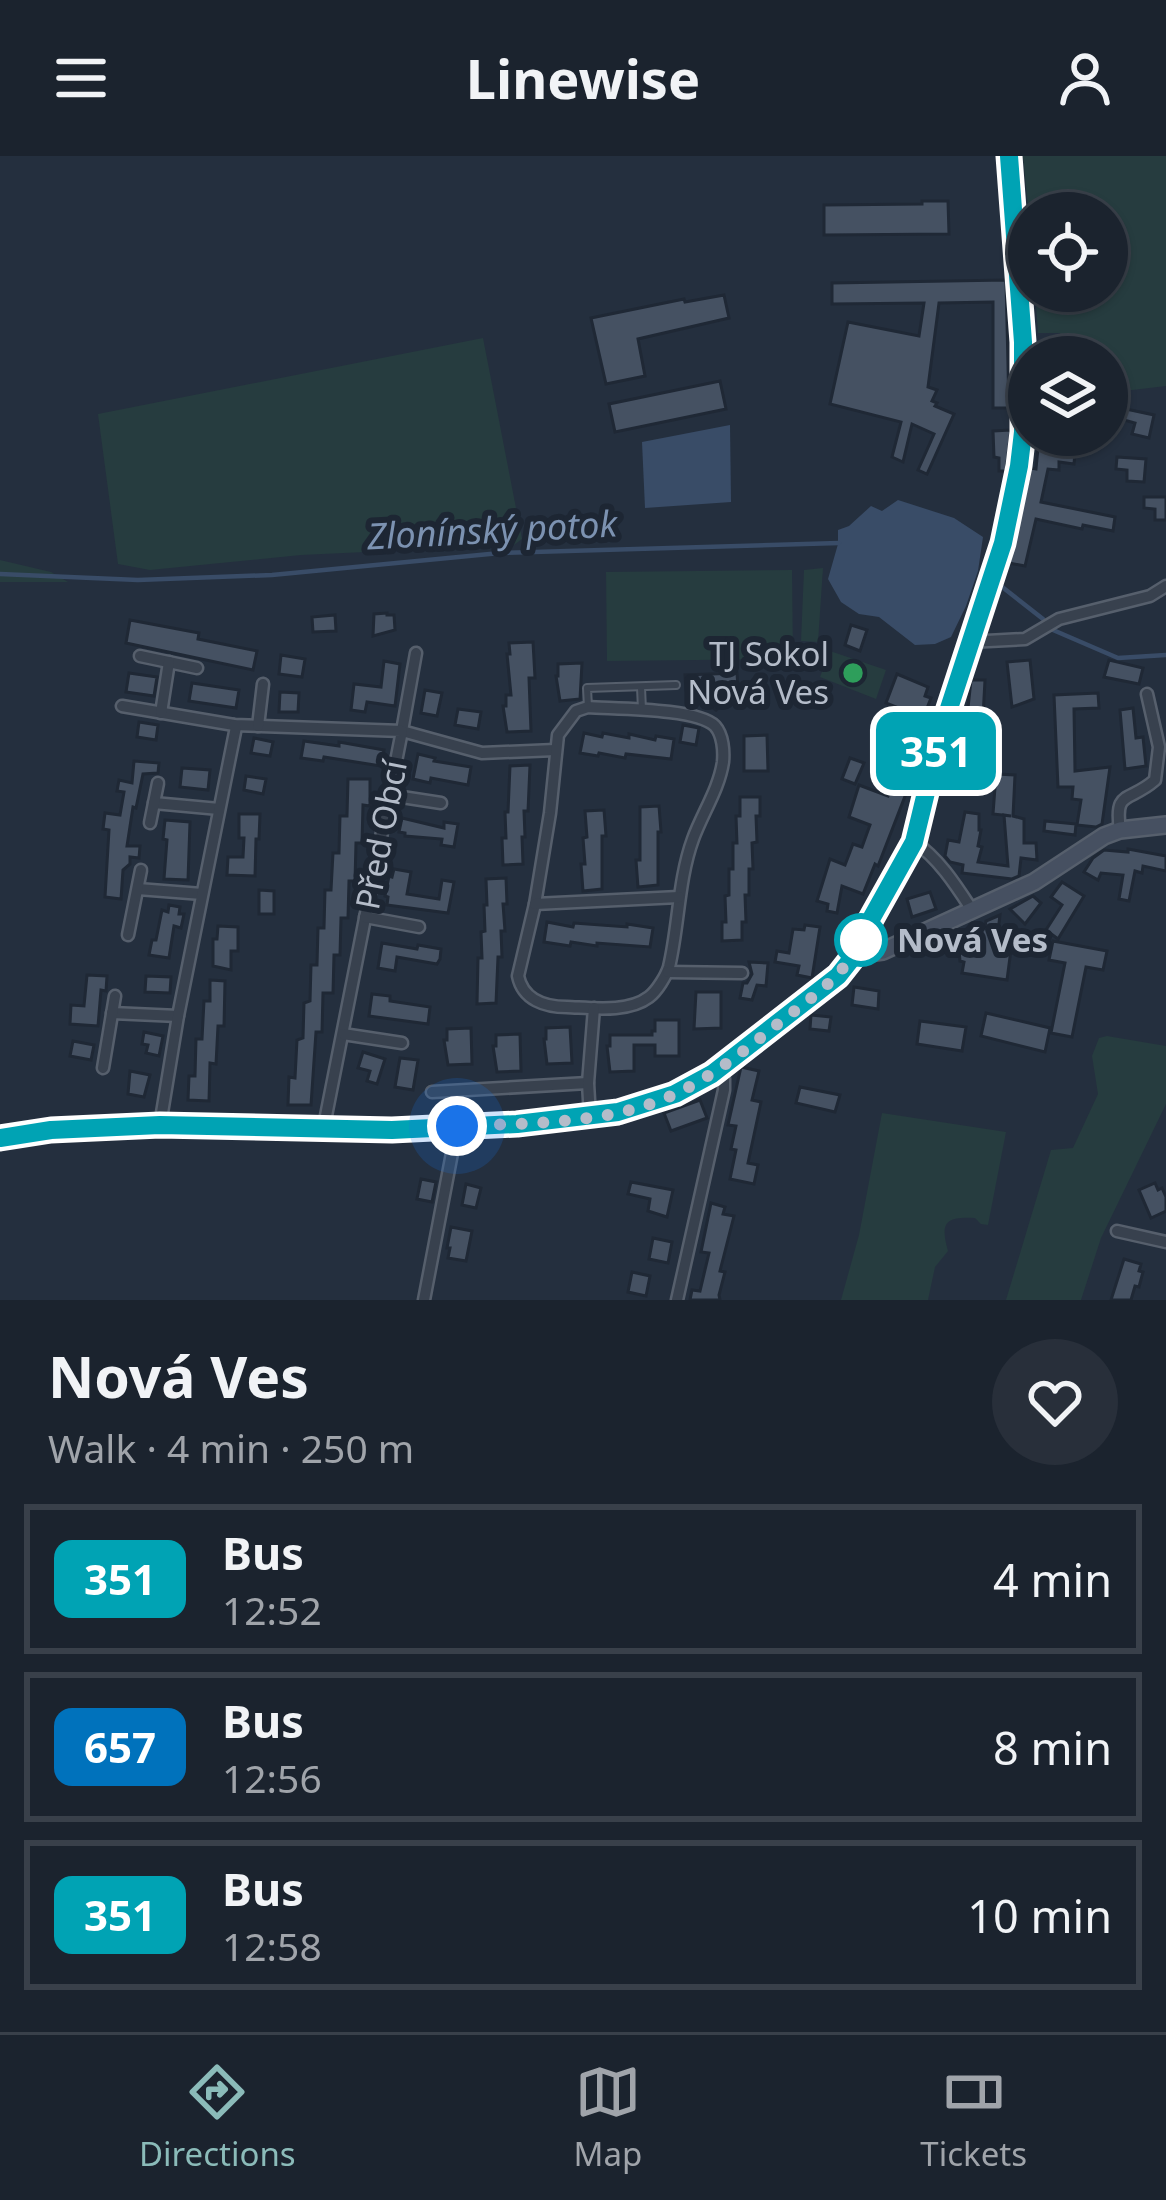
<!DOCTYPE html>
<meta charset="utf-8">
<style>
body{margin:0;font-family:"Noto Sans",sans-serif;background:#282f3a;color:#f1f3f6;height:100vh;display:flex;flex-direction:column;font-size:45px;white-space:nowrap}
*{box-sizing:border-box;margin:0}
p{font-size:39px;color:#a0a4aa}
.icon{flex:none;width:66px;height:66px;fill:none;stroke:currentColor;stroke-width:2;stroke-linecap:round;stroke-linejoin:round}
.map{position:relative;height:1144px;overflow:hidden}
.side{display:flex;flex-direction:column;background:#1b232e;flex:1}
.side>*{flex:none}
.badge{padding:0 24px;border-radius:18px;font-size:42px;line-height:78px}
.tools{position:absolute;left:1008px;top:36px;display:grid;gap:24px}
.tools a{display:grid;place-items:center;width:120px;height:120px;border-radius:50%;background:#1b232e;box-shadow:0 3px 9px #0004,0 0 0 3px #39404a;font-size:60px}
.you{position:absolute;width:60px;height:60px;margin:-30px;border:9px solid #fff;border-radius:50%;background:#1a73e8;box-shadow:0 0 0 18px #1a73e833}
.map>.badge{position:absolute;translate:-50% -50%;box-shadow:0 0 0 6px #fff}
.round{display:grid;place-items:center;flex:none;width:126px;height:126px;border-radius:63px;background:#282f3a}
.summary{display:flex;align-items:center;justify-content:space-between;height:204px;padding:0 48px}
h1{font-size:57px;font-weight:700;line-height:90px}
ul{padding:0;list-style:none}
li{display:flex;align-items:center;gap:36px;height:150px;margin:0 24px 18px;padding:0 24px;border:6px solid #39404a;border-radius:0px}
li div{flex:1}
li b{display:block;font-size:45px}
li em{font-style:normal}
li .badge{min-width:132px;font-weight:700;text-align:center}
header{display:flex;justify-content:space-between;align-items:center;height:156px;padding:0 48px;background:#1b232e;font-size:54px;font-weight:700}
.menu{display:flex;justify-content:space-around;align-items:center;height:168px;border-top:3px solid #39404a;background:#1b232e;font-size:33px;color:#a0a4aa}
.menu a{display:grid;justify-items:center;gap:6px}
.menu .on{color:#8bbbb9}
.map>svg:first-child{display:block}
.green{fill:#263c3f}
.water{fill:#394c67}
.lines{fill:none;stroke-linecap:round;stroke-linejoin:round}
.stream{stroke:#394c67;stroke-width:4.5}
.building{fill:#455162;stroke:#1f2835;stroke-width:3}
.lane-casing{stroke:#565f6c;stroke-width:10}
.street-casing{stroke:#565f6c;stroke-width:15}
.secondary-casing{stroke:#565f6c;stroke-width:20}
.lane{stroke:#38414e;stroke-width:6}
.street{stroke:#38414e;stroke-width:10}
.secondary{stroke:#465061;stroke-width:15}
.line-casing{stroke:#fff;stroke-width:27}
.line{stroke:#00a3b4;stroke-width:18}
.walk{stroke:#b4bcc9;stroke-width:12;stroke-dasharray:0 21.6}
.leisure-dot{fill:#2e9e5b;stroke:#1d2633;stroke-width:4.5}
.stop-dot{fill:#fff;stroke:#00a3b4;stroke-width:6}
.labels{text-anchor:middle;stroke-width:12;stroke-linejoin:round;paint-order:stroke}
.poi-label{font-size:33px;fill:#b4bcc9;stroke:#1d2633;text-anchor:end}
.street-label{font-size:33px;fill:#b4bcc9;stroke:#1d2633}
.stop-label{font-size:33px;font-weight:bold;fill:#b4bcc9;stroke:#1d2633;text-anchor:start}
.water-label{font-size:36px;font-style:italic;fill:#7c92b1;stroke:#1d2633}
</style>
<header><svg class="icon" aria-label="menu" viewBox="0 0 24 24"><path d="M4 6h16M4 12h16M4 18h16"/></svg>Linewise<svg class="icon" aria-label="person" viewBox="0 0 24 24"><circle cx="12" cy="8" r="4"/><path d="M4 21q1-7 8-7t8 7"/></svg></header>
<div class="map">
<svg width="1166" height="1144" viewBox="0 0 1166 1144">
<rect width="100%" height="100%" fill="#242f3e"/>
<g class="green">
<polygon points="1023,0 1166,0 1166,230 1107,237 1107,201 1061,201 1060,177 1038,177 1035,135 1107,135 1107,57 1029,57 1029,61"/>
<polygon points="483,182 522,383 514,389 301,399 150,414 118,408 98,258"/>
<polygon points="0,404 51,416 68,426 0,426"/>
<polygon points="823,412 818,486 801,485 804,414"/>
<polygon points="792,414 793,503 607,505 606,416"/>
<polygon points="830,495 886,514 876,543 820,521"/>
<polygon points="1107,880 1166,890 1166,948 1101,1082 1081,1144 1006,1144 1051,994 1073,992 1098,938 1092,900 1099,882"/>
<path d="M 882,957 L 1006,976 L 988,1069 L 981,1068 L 975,1062 C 945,1060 940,1067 948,1095 L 935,1111 L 928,1144 L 841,1144 L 859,1079 Z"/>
</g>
<g class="water">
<polygon points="730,269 731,346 645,352 642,286"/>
<polygon points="898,344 954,362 983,381 978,415 966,450 951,481 935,488 915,489 879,461 859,458 841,446 828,423 838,388 838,374 849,370 871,350 882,355"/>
</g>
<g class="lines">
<g class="stream">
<polyline points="0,418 138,424 272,419 500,397 839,387"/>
<polyline points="1001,430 1043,463"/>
<polyline points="1053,474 1118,502 1166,499"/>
</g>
</g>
<g class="building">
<polygon points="922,45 948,45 949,78 824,79 824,49 922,48"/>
<polygon points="1006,124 1009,252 993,252 993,146 939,147 928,231 937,234 932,245 937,247 935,250 954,258 927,318 918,314 934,278 912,268 903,306 892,301 901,266 830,248 848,166 919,180 924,147 832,148 832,127"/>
<polygon points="724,139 729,162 638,183 645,220 606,228 591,162 684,143 685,146"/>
<polygon points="720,225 726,253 615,276 609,248"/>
<polygon points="1126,253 1154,259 1149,282 1132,278 1135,267 1124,264"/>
<polygon points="1011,274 1006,315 999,315 999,302 994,301 993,275"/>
<polygon points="1062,285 1076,286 1074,308 1059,306 1059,314 1048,313 1041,346 1115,361 1113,375 1083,369 1082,373 1036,363 1025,410 1009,407 1031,312 1036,313 1038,292 1062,294"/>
<polygon points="1117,301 1146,303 1144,326 1127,325 1127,314 1116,313"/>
<polygon points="1144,341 1166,341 1166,364 1155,364 1155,353 1144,352"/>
<polygon points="387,457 387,459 394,459 395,474 373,480 374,458"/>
<polygon points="335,459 336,475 313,476 312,461"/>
<polygon points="130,464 199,477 198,483 257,495 253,514 126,487"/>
<polygon points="851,469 867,474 860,495 845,489"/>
<polygon points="533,486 535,522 529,522 531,575 507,576 503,550 506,550 506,539 511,539 507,498 510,498 509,487"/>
<polygon points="281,499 305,503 302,521 279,518"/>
<polygon points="1030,504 1034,543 1012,551 1007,506"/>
<polygon points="1109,504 1143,512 1139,528 1104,521"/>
<polygon points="384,505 400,508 395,550 367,546 365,556 351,554 354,528 381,531"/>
<polygon points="582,507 580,543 560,545 556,520 558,520 558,508"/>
<polygon points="129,517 157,521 154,540 126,536"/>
<polygon points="737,517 738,532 724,532 725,546 716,554 706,547 705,533 686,534 685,519"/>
<polygon points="897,518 928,531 925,540 931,542 918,575 928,579 926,586 878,710 875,708 863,738 842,730 837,757 827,755 828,748 817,745 830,703 845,709 853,688 862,691 870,669 849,661 859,629 888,640 901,604 893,601 911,557 886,547"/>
<polygon points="971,524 985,524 983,561 967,561"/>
<polygon points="192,527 239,534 236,552 189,545"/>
<polygon points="425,534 442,537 437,560 421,557"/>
<polygon points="280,536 299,537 298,556 279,556"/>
<polygon points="1098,537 1099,552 1074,553 1075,615 1110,611 1102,668 1096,671 1077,669 1081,644 1072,643 1073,631 1058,631 1054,539"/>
<polygon points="1133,552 1136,582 1143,581 1146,610 1125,613 1120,554"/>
<polygon points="458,553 481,556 478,573 455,569"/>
<polygon points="139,566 158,569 156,584 137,581"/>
<polygon points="683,569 699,572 696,589 680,586"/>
<polygon points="584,577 602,581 603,577 629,582 629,578 655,584 656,580 674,583 671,603 626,598 625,602 599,597 598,600 580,597"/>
<polygon points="767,579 768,615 744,615 744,580"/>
<polygon points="254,582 273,586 270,600 251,597"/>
<polygon points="958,584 977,584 978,610 958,610"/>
<polygon points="304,585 339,590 339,586 384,594 381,610 324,601 323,605 301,602"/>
<polygon points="418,598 435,602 434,605 471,611 468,629 431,622 430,627 413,623"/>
<polygon points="850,602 864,607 855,628 842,623"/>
<polygon points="134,605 159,607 158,617 143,618 136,652 133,651 127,690 140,690 139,702 130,701 130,708 123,714 121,743 105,741 109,674 103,673 105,657 120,659 124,636 117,635 119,624 132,627"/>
<polygon points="530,609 528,655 524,655 525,681 522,681 523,708 503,709 502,682 506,682 505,656 508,656 510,610"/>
<polygon points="182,612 210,614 208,634 180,631"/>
<polygon points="996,618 1015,619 1013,660 1024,663 1024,687 1036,687 1037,704 1021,702 1019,720 1012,723 962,717 963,709 950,706 945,700 948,684 959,686 965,656 979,658 979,674 981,674 978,690 982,691 978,706 1008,710 1004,659 1011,660 993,658"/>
<polygon points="246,620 266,623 263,638 244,634"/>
<polygon points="348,623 370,623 370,650 363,649 362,687 356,687 355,725 349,725 348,762 341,762 340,799 334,799 333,837 323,837 322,876 316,876 311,949 288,949 289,921 295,922 297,884 303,882 304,847 310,845 311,809 317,809 318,772 324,772 325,734 331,734 333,697 339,697 340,660 347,660"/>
<polygon points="740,641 760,641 760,660 756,660 757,686 752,687 753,713 749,713 749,739 745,739 746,766 742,766 742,784 722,785 722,766 726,766 725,740 729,739 729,713 733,713 733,687 737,687 736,660 740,660"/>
<polygon points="659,650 661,676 658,676 658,729 638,731 636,704 640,704 640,651"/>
<polygon points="604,654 606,680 602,680 602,733 583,735 581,708 585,708 583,682 587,681 585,655"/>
<polygon points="239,658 260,658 259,683 256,683 255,720 227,719 228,701 243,701 244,682 239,682"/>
<polygon points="402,662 444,672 444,666 458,668 454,691 441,689 442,683 405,680 405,677 399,676"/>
<polygon points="165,664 190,666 188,724 164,723 167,684 163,683"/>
<polygon points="1045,665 1076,668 1075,679 1044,675"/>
<polygon points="1128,693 1166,700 1166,715 1143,710 1142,717 1135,715 1129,745 1119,743 1123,719 1101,717 1098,724 1084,716 1093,702 1104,694 1128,696"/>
<polygon points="394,713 411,716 407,738 439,743 442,724 454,726 448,757 387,749 388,741 385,740 389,720 392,721"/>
<polygon points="506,722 507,748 503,748 505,775 501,775 502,801 498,801 496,847 477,848 478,802 482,802 481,776 485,775 484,749 487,749 486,723"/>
<polygon points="1062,726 1084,740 1058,783 1046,774 1062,749 1051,741"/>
<polygon points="259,734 274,735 274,758 259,758"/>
<polygon points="930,736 936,753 912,761 907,743"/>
<polygon points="1033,740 1041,747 1025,768 1010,753"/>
<polygon points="169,749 180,751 179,758 184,758 181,772 174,770 169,802 149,799 152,784 156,784 162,754 168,756"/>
<polygon points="1000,759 997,784 1012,786 1007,824 962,817 964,806 960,805 957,775 985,771 986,765"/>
<polygon points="547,766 573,771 574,767 627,771 627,768 653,772 650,791 597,787 597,790 571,786 570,790 544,786"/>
<polygon points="805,769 820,771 812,822 797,819 799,810 775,806 777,795 789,797 793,773 804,774"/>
<polygon points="218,770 238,771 238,795 231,795 231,814 213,810 213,783 217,783"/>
<polygon points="1053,785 1107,795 1103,814 1086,811 1072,881 1051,877 1065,807 1049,804"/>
<polygon points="382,787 417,793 418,789 441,793 440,803 437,808 397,801 395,815 378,812"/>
<polygon points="749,806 768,807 766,830 757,829 752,844 740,842 743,827 747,827 752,818"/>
<polygon points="87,819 107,820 106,835 101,834 98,870 70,868 71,849 84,850"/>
<polygon points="146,820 171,821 170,837 145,836"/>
<polygon points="210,824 225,825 224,870 218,870 216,908 210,907 209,945 188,944 189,920 195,920 196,883 202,883 204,845 210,845"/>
<polygon points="854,831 879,835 878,853 852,849"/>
<polygon points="696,836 721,836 721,872 694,873"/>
<polygon points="372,838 390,840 390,845 430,851 428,868 369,860"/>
<polygon points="986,857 1050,872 1045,896 981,880"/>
<polygon points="811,859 831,861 829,875 810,873"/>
<polygon points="655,864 679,864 679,900 655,900 655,889 634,889 634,915 610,916 607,890 610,890 610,879 652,879 652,875 655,875"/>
<polygon points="920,865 966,871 962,895 917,888"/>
<polygon points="570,871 572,907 547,908 544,883 546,883 546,872"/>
<polygon points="471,872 472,908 448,909 444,884 447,884 447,873"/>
<polygon points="144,876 163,880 159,900 146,897 148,889 142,888"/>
<polygon points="520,878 521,915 497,916 493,890 496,890 496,879"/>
<polygon points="73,885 94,889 91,904 70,900"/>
<polygon points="363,896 385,903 377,928 367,925 370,915 358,912"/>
<polygon points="400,902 418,904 413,934 395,931"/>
<polygon points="741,911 759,915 752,944 761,946 748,1007 758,1009 754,1028 730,1023 736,994 731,993 736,970 728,969"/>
<polygon points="130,915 150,919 144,941 128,938"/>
<polygon points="800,931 840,939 835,956 796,947"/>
<polygon points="700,944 707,962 671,975 664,957"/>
<polygon points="421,1023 436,1026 432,1046 417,1043"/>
<polygon points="631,1026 673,1034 667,1061 648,1055 650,1043 628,1038"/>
<polygon points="1155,1027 1158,1034 1162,1032 1166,1041 1166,1055 1151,1062 1139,1034"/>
<polygon points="466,1028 481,1032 476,1052 462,1049"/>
<polygon points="711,1047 725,1051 723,1058 734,1060 720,1115 725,1116 719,1139 720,1144 690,1144 692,1134 700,1135 709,1097 701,1096"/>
<polygon points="451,1071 472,1075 466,1105 448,1102 450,1092 447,1092"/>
<polygon points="653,1082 672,1086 668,1107 649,1103"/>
<polygon points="1124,1103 1141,1108 1139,1115 1143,1116 1139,1131 1135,1130 1131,1144 1111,1144"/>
<polygon points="632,1116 650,1120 646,1140 628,1136"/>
</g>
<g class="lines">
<defs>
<g id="lane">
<polyline points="641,531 642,554"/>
<polyline points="588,551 587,532 676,529"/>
</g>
<g id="street">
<polyline points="969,486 1025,483 1059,463 1150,440 1166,430"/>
<polyline points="416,497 402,575 482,597 555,594"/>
<polyline points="140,500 197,512"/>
<polyline points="122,550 234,569 402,575 323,975"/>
<path d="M 588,551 C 615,553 697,552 715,570 C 723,579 724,595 723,606 C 719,633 702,658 693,683 C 678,724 679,769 669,811 C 666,820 657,835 649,841 C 628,857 592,852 567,851 C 545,851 523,844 518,820 L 535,748 L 550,657 L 558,579 L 576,555 Z"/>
<polyline points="161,557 169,506"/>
<polyline points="258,570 263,528"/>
<polyline points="389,639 441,647"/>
<polyline points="154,647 219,653"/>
<polyline points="150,667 158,627"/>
<path d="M 1120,674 C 1114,633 1129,647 1155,624 L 1159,591 L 1147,538"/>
<path d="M 914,686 C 938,701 957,731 972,754"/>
<polyline points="138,733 202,738"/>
<polyline points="535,748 679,741"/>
<polyline points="365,761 419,771"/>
<polyline points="128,779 141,714"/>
<polyline points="668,816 742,817"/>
<polyline points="112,857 178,860"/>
<polyline points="343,878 402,887"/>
<polyline points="103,912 115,840"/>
<polyline points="432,936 588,927"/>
<polyline points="590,961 588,927 594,852"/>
<polyline points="160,969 178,860 236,571 234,569"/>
<polyline points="1117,1075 1166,1086"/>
<polyline points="424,1144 457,971"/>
<polyline points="677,1144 724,934 724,923 719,914"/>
</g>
<g id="secondary">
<polyline points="856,794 867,797 883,795 1034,726 1104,680 1120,674 1166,669"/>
<polyline points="0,982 51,974 160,969 392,974 517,967 618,956 675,938 712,918 839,821 853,801 866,772 914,686 939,583 1003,387 1019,310 1023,276 1023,186 1009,0"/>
</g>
</defs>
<use href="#lane" class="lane-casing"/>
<use href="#street" class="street-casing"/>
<use href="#secondary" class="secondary-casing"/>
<use href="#lane" class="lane"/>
<use href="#street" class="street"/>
<use href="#secondary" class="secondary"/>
</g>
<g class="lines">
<defs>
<polyline id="line" points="0,982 51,974 160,969 392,974 517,968 618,956 675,938 712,918 838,820 853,801 866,772 914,686 939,583 1003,387 1019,310 1023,276 1023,186 1009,0"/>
</defs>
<use href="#line" class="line-casing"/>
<use href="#line" class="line"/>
<path class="walk" d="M 457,970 C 529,967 611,969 677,937 C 717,918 750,890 784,863 C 815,839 844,820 861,784"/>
</g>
<circle class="leisure-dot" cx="853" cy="517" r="12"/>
<circle class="stop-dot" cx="861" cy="784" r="24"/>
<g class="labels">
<g class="poi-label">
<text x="829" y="510">TJ Sokol<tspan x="829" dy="38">Nová Ves</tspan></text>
</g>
<g class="street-label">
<text transform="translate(381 679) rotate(-79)" y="12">Před Obcí</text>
</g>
<g class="stop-label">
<text x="897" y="796">Nová Ves</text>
</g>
<g class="water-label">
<text transform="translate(492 374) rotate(-3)" y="13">Zlonínský potok</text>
</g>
</g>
</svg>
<div class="tools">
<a><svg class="icon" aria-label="locate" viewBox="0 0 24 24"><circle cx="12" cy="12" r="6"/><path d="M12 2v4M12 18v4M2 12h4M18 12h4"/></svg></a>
<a><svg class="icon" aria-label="layers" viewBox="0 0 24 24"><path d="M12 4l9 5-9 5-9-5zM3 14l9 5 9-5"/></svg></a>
</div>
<div class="you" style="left:457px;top:970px"></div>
<b class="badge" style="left:936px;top:595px;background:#00a3b4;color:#fff">351</b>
</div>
<section class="side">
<div class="summary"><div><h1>Nová Ves</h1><p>Walk · 4 min · 250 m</p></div><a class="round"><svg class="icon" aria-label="heart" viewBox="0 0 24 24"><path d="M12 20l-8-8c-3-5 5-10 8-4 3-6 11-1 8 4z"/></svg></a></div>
<ul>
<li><span class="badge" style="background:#00a3b4;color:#fff">351</span><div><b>Bus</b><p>12:52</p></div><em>4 min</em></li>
<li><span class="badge" style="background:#0072bc;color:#fff">657</span><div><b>Bus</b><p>12:56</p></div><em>8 min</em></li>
<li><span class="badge" style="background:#00a3b4;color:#fff">351</span><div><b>Bus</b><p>12:58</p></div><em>10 min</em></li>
</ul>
</section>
<nav class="menu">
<a class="on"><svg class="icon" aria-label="directions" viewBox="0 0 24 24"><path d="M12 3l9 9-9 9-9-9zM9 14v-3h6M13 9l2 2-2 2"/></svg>Directions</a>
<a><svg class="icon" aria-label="map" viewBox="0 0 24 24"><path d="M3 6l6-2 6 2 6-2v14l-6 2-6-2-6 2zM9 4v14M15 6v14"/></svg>Map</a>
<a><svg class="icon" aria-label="tickets" viewBox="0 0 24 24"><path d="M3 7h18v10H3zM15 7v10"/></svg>Tickets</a>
</nav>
